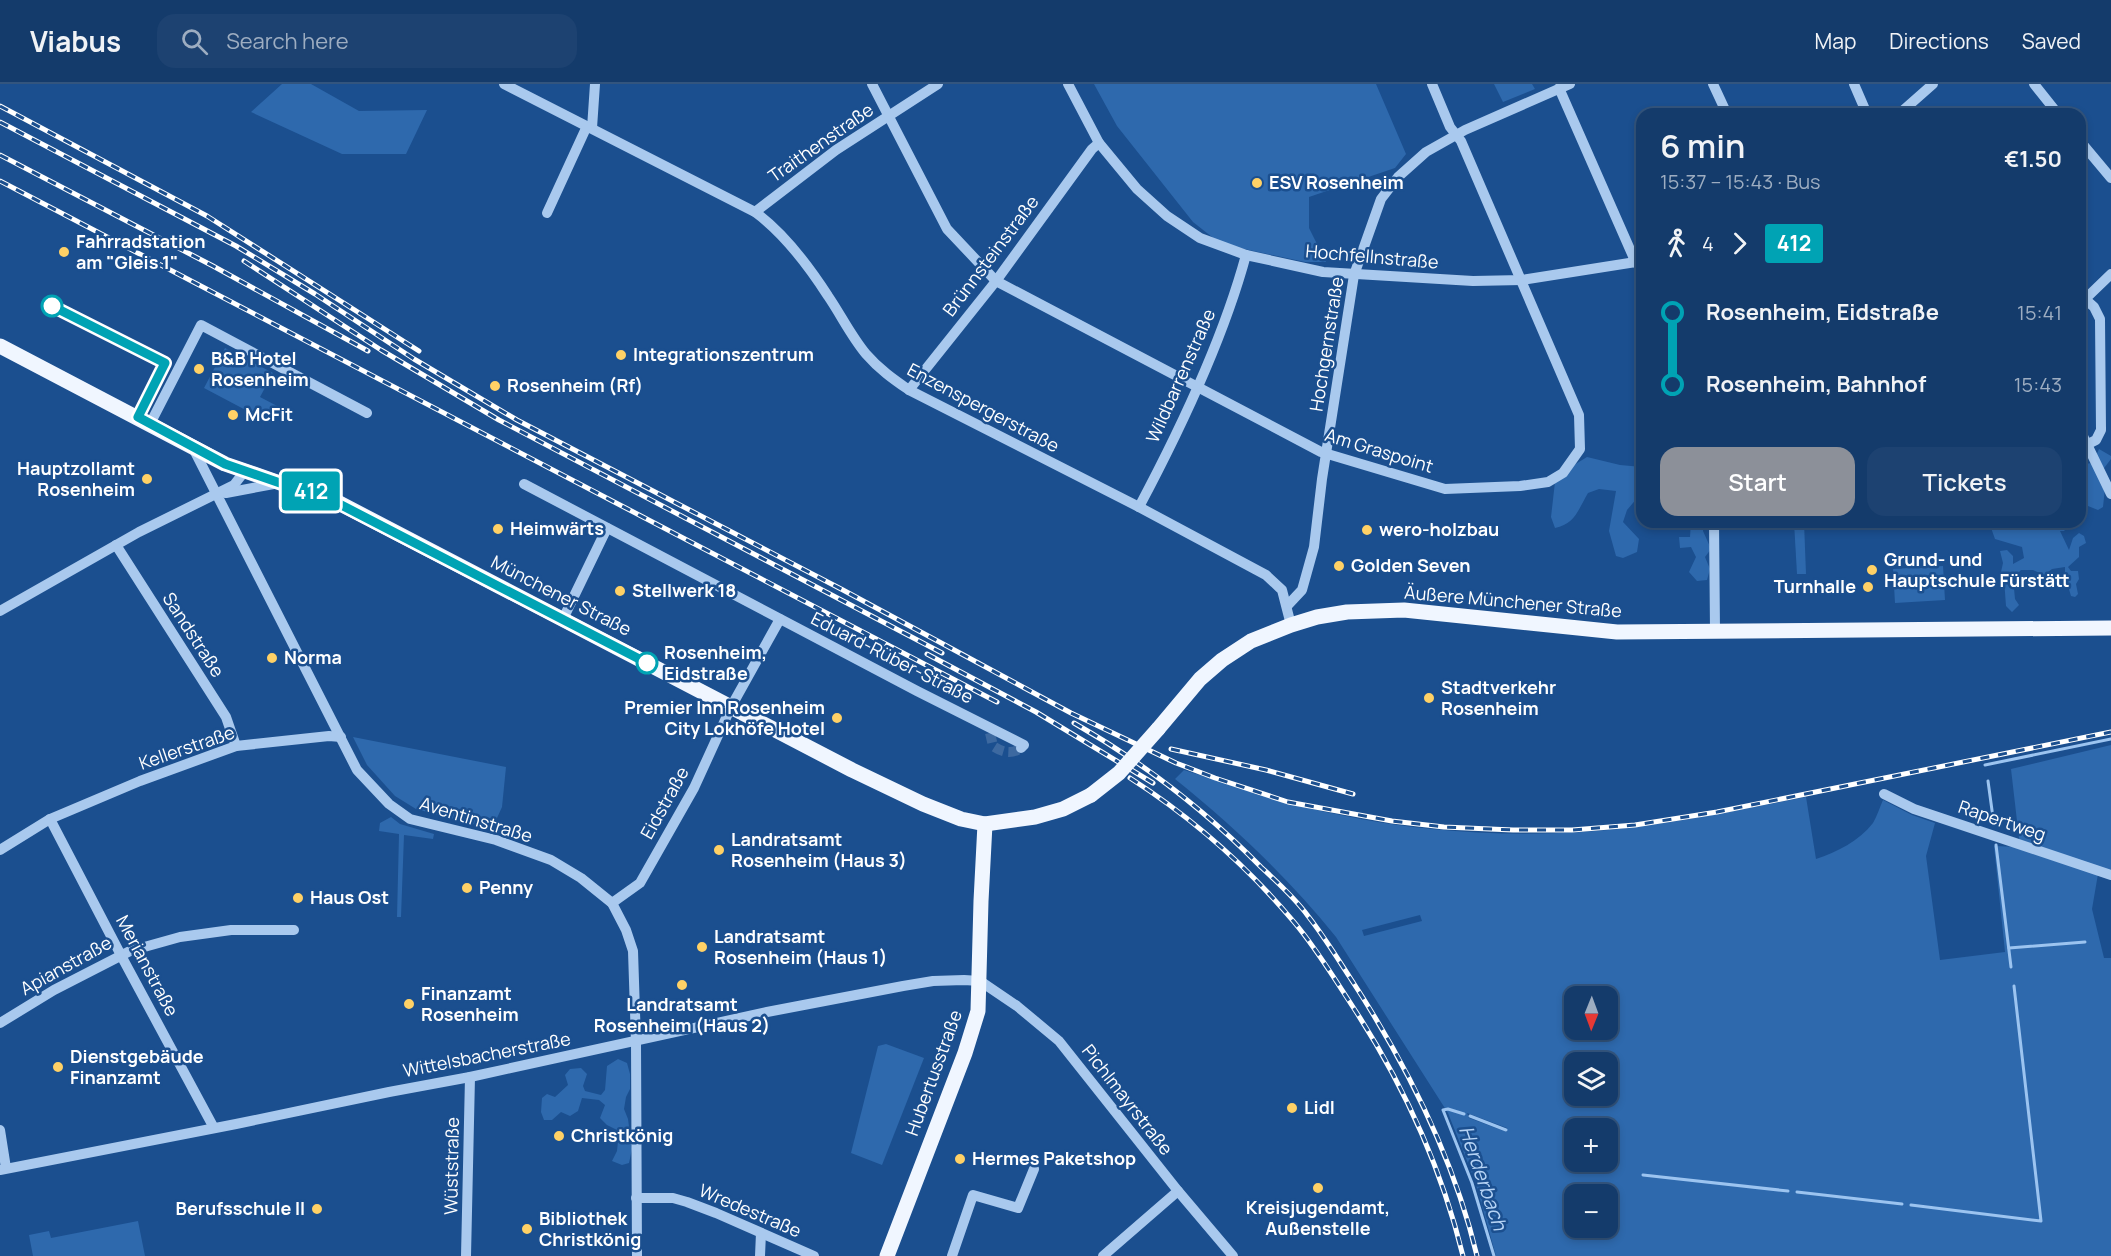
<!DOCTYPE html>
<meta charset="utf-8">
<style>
body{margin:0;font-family:Manrope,sans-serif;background:#1d4271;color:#f1f3f6;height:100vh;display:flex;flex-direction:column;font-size:22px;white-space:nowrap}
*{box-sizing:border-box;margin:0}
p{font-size:20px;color:#9dadc1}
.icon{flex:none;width:33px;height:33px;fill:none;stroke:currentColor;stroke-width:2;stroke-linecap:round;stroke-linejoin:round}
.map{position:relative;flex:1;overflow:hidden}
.panel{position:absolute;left:1636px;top:24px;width:450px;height:420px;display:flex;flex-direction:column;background:#143b6b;border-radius:18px;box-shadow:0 3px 9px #0003,0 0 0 2px #33557e}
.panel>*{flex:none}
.badge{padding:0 12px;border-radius:4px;font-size:21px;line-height:39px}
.needle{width:39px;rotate:181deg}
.fabs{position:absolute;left:1564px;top:902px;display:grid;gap:12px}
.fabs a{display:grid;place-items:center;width:54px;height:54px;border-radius:12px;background:#143b6b;box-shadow:0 3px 9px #0003,0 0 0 2px #33557e;font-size:30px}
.map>.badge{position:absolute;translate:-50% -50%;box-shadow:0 0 0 3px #fff}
.legs{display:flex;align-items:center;gap:9px;height:66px;padding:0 24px;font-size:20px}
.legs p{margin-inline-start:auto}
.head{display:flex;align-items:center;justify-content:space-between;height:102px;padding:0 24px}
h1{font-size:33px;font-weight:600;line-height:45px}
.cta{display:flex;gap:12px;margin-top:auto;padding:12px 24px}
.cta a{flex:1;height:69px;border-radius:18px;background:#8c9099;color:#fff;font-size:24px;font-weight:600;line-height:69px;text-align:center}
.cta a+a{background:#1d4271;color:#f1f3f6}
ul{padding:0 24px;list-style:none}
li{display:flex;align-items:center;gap:21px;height:72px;font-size:22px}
li i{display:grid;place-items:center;width:9px;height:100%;margin:0 8px;background:currentColor}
li i::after{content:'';width:15px;height:15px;margin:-8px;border:4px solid;border-radius:50%;background:#143b6b}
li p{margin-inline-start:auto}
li:first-child i{background:linear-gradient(#0000 50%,currentColor 0)}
li:last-child i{background:linear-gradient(currentColor 50%,#0000 0)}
header{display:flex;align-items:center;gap:36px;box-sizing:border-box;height:84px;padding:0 30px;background:#143b6b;border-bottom:2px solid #33557e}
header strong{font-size:28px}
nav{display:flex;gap:33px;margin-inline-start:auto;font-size:21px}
.search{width:420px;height:54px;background:#1d4271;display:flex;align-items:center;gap:15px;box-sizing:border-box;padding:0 21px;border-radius:18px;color:#9dadc1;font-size:22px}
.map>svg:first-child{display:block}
.green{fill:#2e69ad;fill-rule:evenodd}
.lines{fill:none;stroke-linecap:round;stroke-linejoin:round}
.stream{stroke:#9cc4f0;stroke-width:3}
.minor-tunnel{stroke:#3d69a0;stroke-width:10;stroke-dasharray:10 5;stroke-linecap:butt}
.minor{stroke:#a9c9ee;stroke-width:10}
.major{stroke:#f0f6ff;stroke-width:15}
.rail-casing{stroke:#fff;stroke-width:5}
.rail{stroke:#1b4f8f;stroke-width:3;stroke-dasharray:9;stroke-linecap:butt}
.major-bridge{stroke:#f0f6ff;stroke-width:15}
.line-1-casing{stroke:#fff;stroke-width:14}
.line-1{stroke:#00a3b4;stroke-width:9}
.poi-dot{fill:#ffd166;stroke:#1b4f8f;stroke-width:2}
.stop-1-dot{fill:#fff;stroke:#00a3b4;stroke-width:3}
.labels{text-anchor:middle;stroke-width:5;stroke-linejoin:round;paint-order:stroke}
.street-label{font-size:18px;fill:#fff;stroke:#1b4f8f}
.poi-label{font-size:18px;font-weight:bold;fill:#fff;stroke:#1b4f8f;text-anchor:start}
.stop-label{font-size:18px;font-weight:bold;fill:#fff;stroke:#1b4f8f;text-anchor:start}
.water-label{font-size:20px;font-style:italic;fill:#b5d3f5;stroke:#1b4f8f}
</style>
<header>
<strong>Viabus</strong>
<div class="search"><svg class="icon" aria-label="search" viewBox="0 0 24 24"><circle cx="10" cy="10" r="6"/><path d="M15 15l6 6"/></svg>Search here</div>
<nav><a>Map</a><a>Directions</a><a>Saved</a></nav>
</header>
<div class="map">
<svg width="2111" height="1172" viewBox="0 0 2111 1172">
<rect width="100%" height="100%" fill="#1b4f8f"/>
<g class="green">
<polygon points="282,0 311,0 359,27 427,26 406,70 342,70 251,28"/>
<polygon points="1094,0 1376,0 1406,70 1395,84 1309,113 1309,144 1326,178 1305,178 1221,160 1193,138 1117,42"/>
<polygon points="1494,0 1532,0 1535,5 1503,18"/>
<polygon points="225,264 273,289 260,313 279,323 270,339 204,304"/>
<polygon points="2099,365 2111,372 2111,375 2098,392 2105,404 2103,423 2098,426 2088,422 2081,423 2080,384 2084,380 2093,379"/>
<path d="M 1587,373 L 1620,381 L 1642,383 L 1642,414 L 1638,413 L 1627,426 L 1623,438 L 1639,455 L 1637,468 L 1623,474 L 1616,472 L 1609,447 L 1616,407 L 1599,405 L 1588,409 C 1578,426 1575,440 1555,444 L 1551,433 L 1555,398 L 1574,381 Z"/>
<polygon points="1691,438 1703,438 1703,447 1711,465 1705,473 1710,485 1707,496 1697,497 1689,488 1696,473 1691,463 1680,464 1679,453 1690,453"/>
<polygon points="1794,438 1804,438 1806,490 1797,490"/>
<polygon points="1990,438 2072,438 2064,447 2060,447 2069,466 2073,454 2079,449 2084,452 2086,459 2079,463 2079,473 2068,483 2071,487 2078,487 2079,495 2076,500 2078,510 2075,513 2071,512 2065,492 2065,483 2052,485 2044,491 2033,486 2021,486 2013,494 2015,515 2019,521 2012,528 2006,522 2004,495 2001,488 2003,479 2000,467 2007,466 2013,472 2013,480 2024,474 2022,463 1995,455 1990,441"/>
<polygon points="1943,482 1945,516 1895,519 1893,485"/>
<polygon points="353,653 506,683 502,723 492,745 416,725 395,712 367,681"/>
<path d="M 2111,661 L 2111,791 L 2098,790 L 2092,825 L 2104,874 L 2111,874 L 2111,1172 L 1496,1172 L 1475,1097 L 1448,1029 L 1336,853 C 1289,795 1234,742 1175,695 L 1184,686 C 1236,702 1288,721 1341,731 C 1436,751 1539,755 1636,743 C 1693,736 1749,724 1806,713 L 1816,775 C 1837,768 1859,757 1873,739 C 1877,732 1880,723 1883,716 L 1912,731 L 1935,739 L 1926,772 L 1940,876 L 2005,868 L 1994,762 L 2020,763 L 2011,685 ZM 1420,831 L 1422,837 L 1364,852 L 1362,846 ZM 1575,912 L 1608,912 L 1608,945 L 1575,945 ZM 1575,978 L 1608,978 L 1608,1011 L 1575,1011 ZM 1467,1029 L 1507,1044 L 1507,1048 L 1469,1034 ZM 1575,1044 L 1608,1044 L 1608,1077 L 1575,1077 ZM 1575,1110 L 1608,1110 L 1608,1143 L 1575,1143 Z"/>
<polygon points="391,733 400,740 434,750 433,755 404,751 401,833 397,833 399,750 379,747 380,739"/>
<polygon points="886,960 924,974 882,1081 851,1069 878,962"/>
<polygon points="618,975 627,979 630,990 630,1005 626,1013 624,1025 628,1035 632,1065 629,1079 622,1081 612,1077 617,1067 619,1047 607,1041 600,1034 605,1021 599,1016 582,1014 578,1027 570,1032 561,1028 552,1036 544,1036 541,1028 542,1014 547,1010 555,1013 568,1001 565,991 570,985 581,984 587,990 583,1002 585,1007 601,1011 605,1006 607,982"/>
<polygon points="138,1137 145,1172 33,1172 29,1151 49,1147 51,1154"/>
</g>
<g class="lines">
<g class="stream">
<polyline points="1985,681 2111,655"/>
<polyline points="1988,697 1994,741"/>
<polyline points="1996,761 2011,883"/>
<polyline points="2009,864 2085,858"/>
<polyline points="1464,1030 1448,1025 1443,1026 1472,1099 1494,1172"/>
<polyline points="1470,1032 1506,1046"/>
<polyline points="1643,1091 1788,1107"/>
<polyline points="1797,1108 1902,1120"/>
<polyline points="1911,1121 2041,1137 2014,902"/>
</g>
<path class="minor-tunnel" d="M 990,649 L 993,662 C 1002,668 1011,671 1021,664"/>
<g class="minor">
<path d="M 504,0 L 755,128 C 785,150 808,181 828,212 C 841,231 851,252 866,270 C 879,285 893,295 909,306 L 1139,423 L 1266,491 L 1282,506 L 1291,541"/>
<polyline points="872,0 947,145 996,197 1321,368 1445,405 1520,402 1548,398 1563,389 1580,365 1579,331 1461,57 1450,43 1432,0"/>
<polyline points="1068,0 1099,59 1137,105 1167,132 1200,154 1246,171 1323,188 1473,197 1522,196 1642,177"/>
<polyline points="1713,0 1727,30"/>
<polyline points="1854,0 1867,30"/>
<polyline points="2034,0 2058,30"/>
<polyline points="1559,4 1636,179"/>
<polyline points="1899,30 1933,0"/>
<polyline points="592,44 595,0"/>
<polyline points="2080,57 2111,94"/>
<polyline points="755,128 836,66 938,0"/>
<polyline points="547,129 587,42"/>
<polyline points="2085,215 2094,223 2100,235 2101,346 2096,356 2088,360"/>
<polyline points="2081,219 2111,190"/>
<polyline points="909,306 996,197 1092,65 1099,59"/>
<polyline points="150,340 201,241 367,329"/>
<polyline points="2080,346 2111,410"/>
<polyline points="192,362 357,686 389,720 410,735 496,756 551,776 581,794 612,819 626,846 633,867 636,958 637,1172"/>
<polyline points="524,400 917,607 1024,661 1021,664"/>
<polyline points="226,409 279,399"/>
<path d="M 1139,423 C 1180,346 1223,256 1246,171"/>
<polyline points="1714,438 1715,547"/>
<polyline points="116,461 226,633 236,662"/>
<polyline points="1287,522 1302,506 1314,463 1322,395 1354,191 1381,115 1398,93 1426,68 1465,46 1570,0"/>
<polyline points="0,527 139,448 234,401 244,388"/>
<polyline points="563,535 607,444"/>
<polyline points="1884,710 1914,725 2111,791"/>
<polyline points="50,735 124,877 214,1044"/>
<polyline points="0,766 50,735 140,697 236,662 329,652 341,653"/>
<polyline points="612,819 640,799 694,704 731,623 780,535"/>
<polyline points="0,939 54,906 130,867 180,853 231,846 294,846"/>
<polyline points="0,1046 6,1084"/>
<polyline points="0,1086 236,1040 389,1008 470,993 767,928 903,902 933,897 964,896 980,897 1017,922 1059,957 1178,1107 1233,1172"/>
<polyline points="636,1114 673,1114 687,1118 716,1129 814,1172"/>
<polyline points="466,1172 470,993"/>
<polyline points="760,1172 761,1149"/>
<polyline points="952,1172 973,1111 1018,1124 1034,1085"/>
<polyline points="1103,1172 1178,1107"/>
</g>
<g class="major">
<polyline points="0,262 225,380 280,399 320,409 852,686 923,720 961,735 985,740 1035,733 1063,725 1091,711"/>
<polyline points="1158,645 1200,595 1222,576 1251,557 1291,541 1317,533 1347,528 1404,526 1617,548 2111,544"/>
<polyline points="887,1172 965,969 978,927 981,817 985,740"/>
</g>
<defs>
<g id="rail">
<polyline points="0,22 207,132 419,267"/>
<polyline points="0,38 236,162 315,210 414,275 517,336 843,506 1071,629 1176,679 1215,694 1288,718 1392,737 1444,743 1513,746 1572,746 1635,741 1717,728 2111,648"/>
<polyline points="0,71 213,182 368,267"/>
<polyline points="0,97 997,618"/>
<polyline points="244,177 381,266 499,336 942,569"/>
<polyline points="927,570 1036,628 1153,699"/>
<path d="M 1074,639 C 1144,679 1205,726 1261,783 C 1277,798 1295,814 1308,832 C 1323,851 1336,872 1349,892 C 1406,979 1453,1071 1477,1172"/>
<polyline points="1171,665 1266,686 1353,710"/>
<path d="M 1130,694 C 1191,733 1247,782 1294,838 C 1316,864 1334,894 1353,923 C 1404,1001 1441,1082 1463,1172"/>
</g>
</defs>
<use href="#rail" class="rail-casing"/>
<use href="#rail" class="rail"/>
<polyline class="major-bridge" points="1091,711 1119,689 1158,645"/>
</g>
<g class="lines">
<defs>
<polyline id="line-1" points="52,222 165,279 138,333 225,380 280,399 320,410 647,579"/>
</defs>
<use href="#line-1" class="line-1-casing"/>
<use href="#line-1" class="line-1"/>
</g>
<g class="poi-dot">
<circle cx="1257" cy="99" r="6"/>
<circle cx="64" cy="168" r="6"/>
<circle cx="621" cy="271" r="6"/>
<circle cx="199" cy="285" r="6"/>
<circle cx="495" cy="302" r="6"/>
<circle cx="233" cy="331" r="6"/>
<circle cx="147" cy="395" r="6"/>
<circle cx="498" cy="445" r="6"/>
<circle cx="1367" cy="446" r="6"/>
<circle cx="1339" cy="482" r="6"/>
<circle cx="1872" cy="486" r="6"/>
<circle cx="1868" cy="503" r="6"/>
<circle cx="620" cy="507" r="6"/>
<circle cx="272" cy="574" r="6"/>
<circle cx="1429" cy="614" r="6"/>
<circle cx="837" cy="634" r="6"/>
<circle cx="719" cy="766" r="6"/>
<circle cx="467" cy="804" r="6"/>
<circle cx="298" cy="814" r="6"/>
<circle cx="702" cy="863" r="6"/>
<circle cx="682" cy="901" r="6"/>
<circle cx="409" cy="920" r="6"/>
<circle cx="58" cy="983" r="6"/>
<circle cx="1292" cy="1024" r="6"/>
<circle cx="559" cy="1052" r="6"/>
<circle cx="960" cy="1075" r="6"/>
<circle cx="1318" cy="1104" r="6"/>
<circle cx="317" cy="1125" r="6"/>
<circle cx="527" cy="1145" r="6"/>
</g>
<g class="stop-1-dot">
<circle cx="52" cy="222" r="10"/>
<circle cx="647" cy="579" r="10"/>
</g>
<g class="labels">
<g class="street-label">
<text transform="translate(821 59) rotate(-35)" y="6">Traithenstraße</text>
<text transform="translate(991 172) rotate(-53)" y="6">Brünnsteinstraße</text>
<text transform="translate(1372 173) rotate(5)" y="6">Hochfellnstraße</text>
<text transform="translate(1327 260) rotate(-81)" y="6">Hochgernstraße</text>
<text transform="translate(1181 292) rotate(-66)" y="6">Wildbarrenstraße</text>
<text transform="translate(983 324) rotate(28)" y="6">Enzenspergerstraße</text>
<text transform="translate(1379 367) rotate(17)" y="6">Am Graspoint</text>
<text transform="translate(561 512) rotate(27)" y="6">Münchener Straße</text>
<text transform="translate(1513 518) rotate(5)" y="6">Äußere Münchener Straße</text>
<text transform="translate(193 551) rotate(57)" y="6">Sandstraße</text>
<text transform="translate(892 574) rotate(27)" y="6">Eduard-Rüber-Straße</text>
<text transform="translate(187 664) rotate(-19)" y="6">Kellerstraße</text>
<text transform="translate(665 719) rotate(-61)" y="6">Eidstraße</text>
<text transform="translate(476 736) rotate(17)" y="6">Aventinstraße</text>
<text transform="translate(2002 737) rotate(19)" y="6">Rapertweg</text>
<text transform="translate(66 882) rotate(-29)" y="6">Apianstraße</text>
<text transform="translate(147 882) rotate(62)" y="6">Merianstraße</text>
<text transform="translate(487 971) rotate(-11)" y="6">Wittelsbacherstraße</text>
<text transform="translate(934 989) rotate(-70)" y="6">Hubertusstraße</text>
<text transform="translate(1127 1016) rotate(52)" y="6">Pichlmayrstraße</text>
<text transform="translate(452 1082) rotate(-89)" y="6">Wüststraße</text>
<text transform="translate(750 1127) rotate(23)" y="6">Wredestraße</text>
</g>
<g class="poi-label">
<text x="1269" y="105">ESV Rosenheim</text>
<text x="76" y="164">Fahrradstation<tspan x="76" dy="21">am "Gleis 1"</tspan></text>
<text x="633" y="277">Integrationszentrum</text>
<text x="211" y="281">B&amp;B Hotel<tspan x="211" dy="21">Rosenheim</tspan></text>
<text x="507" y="308">Rosenheim (Rf)</text>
<text x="245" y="337">McFit</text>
<text x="135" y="391" text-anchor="end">Hauptzollamt<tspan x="135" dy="21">Rosenheim</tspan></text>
<text x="510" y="451">Heimwärts</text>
<text x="1379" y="452">wero-holzbau</text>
<text x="1884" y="482">Grund- und<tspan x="1884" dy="21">Hauptschule Fürstätt</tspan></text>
<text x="1351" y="488">Golden Seven</text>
<text x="1856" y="509" text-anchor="end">Turnhalle</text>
<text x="632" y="513">Stellwerk 18</text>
<text x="284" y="580">Norma</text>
<text x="1441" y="610">Stadtverkehr<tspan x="1441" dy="21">Rosenheim</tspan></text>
<text x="825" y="630" text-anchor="end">Premier Inn Rosenheim<tspan x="825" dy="21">City Lokhöfe Hotel</tspan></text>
<text x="731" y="762">Landratsamt<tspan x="731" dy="21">Rosenheim (Haus 3)</tspan></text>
<text x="479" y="810">Penny</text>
<text x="310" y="820">Haus Ost</text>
<text x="714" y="859">Landratsamt<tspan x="714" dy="21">Rosenheim (Haus 1)</tspan></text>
<text x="421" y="916">Finanzamt<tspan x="421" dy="21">Rosenheim</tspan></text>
<text x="682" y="927" text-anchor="middle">Landratsamt<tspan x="682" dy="21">Rosenheim (Haus 2)</tspan></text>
<text x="70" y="979">Dienstgebäude<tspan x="70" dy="21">Finanzamt</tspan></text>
<text x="1304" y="1030">Lidl</text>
<text x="571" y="1058">Christkönig</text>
<text x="972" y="1081">Hermes Paketshop</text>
<text x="1318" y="1130" text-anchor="middle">Kreisjugendamt,<tspan x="1318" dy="21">Außenstelle</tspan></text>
<text x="305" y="1131" text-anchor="end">Berufsschule II</text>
<text x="539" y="1141">Bibliothek<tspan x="539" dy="21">Christkönig</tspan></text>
</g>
<g class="stop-label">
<text x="664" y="575">Rosenheim,<tspan x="664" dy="21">Eidstraße</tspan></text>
</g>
<g class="water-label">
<text transform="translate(1483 1094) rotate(71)" y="7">Herderbach</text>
</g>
</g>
</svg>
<div class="fabs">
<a><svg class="needle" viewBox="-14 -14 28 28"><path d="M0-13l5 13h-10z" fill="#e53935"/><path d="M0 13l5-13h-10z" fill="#9dadc1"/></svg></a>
<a><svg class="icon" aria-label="layers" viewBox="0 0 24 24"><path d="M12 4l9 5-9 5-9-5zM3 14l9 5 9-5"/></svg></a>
<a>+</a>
<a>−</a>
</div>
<b class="badge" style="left:311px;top:407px;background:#00a3b4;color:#fff">412</b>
<section class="panel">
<div class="head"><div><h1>6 min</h1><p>15:37 – 15:43 · Bus</p></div><b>€1.50</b></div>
<div class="legs"><svg class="icon" aria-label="walk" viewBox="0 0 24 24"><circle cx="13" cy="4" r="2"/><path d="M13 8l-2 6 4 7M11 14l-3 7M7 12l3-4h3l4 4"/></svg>4<svg class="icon" aria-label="forward" viewBox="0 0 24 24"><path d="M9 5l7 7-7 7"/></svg><b class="badge" style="background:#00a3b4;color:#fff">412</b></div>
<ul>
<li><i style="color:#00a3b4"></i><b>Rosenheim, Eidstraße</b><p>15:41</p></li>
<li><i style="color:#00a3b4"></i><b>Rosenheim, Bahnhof</b><p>15:43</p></li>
</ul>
<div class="cta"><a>Start</a><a>Tickets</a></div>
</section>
</div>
